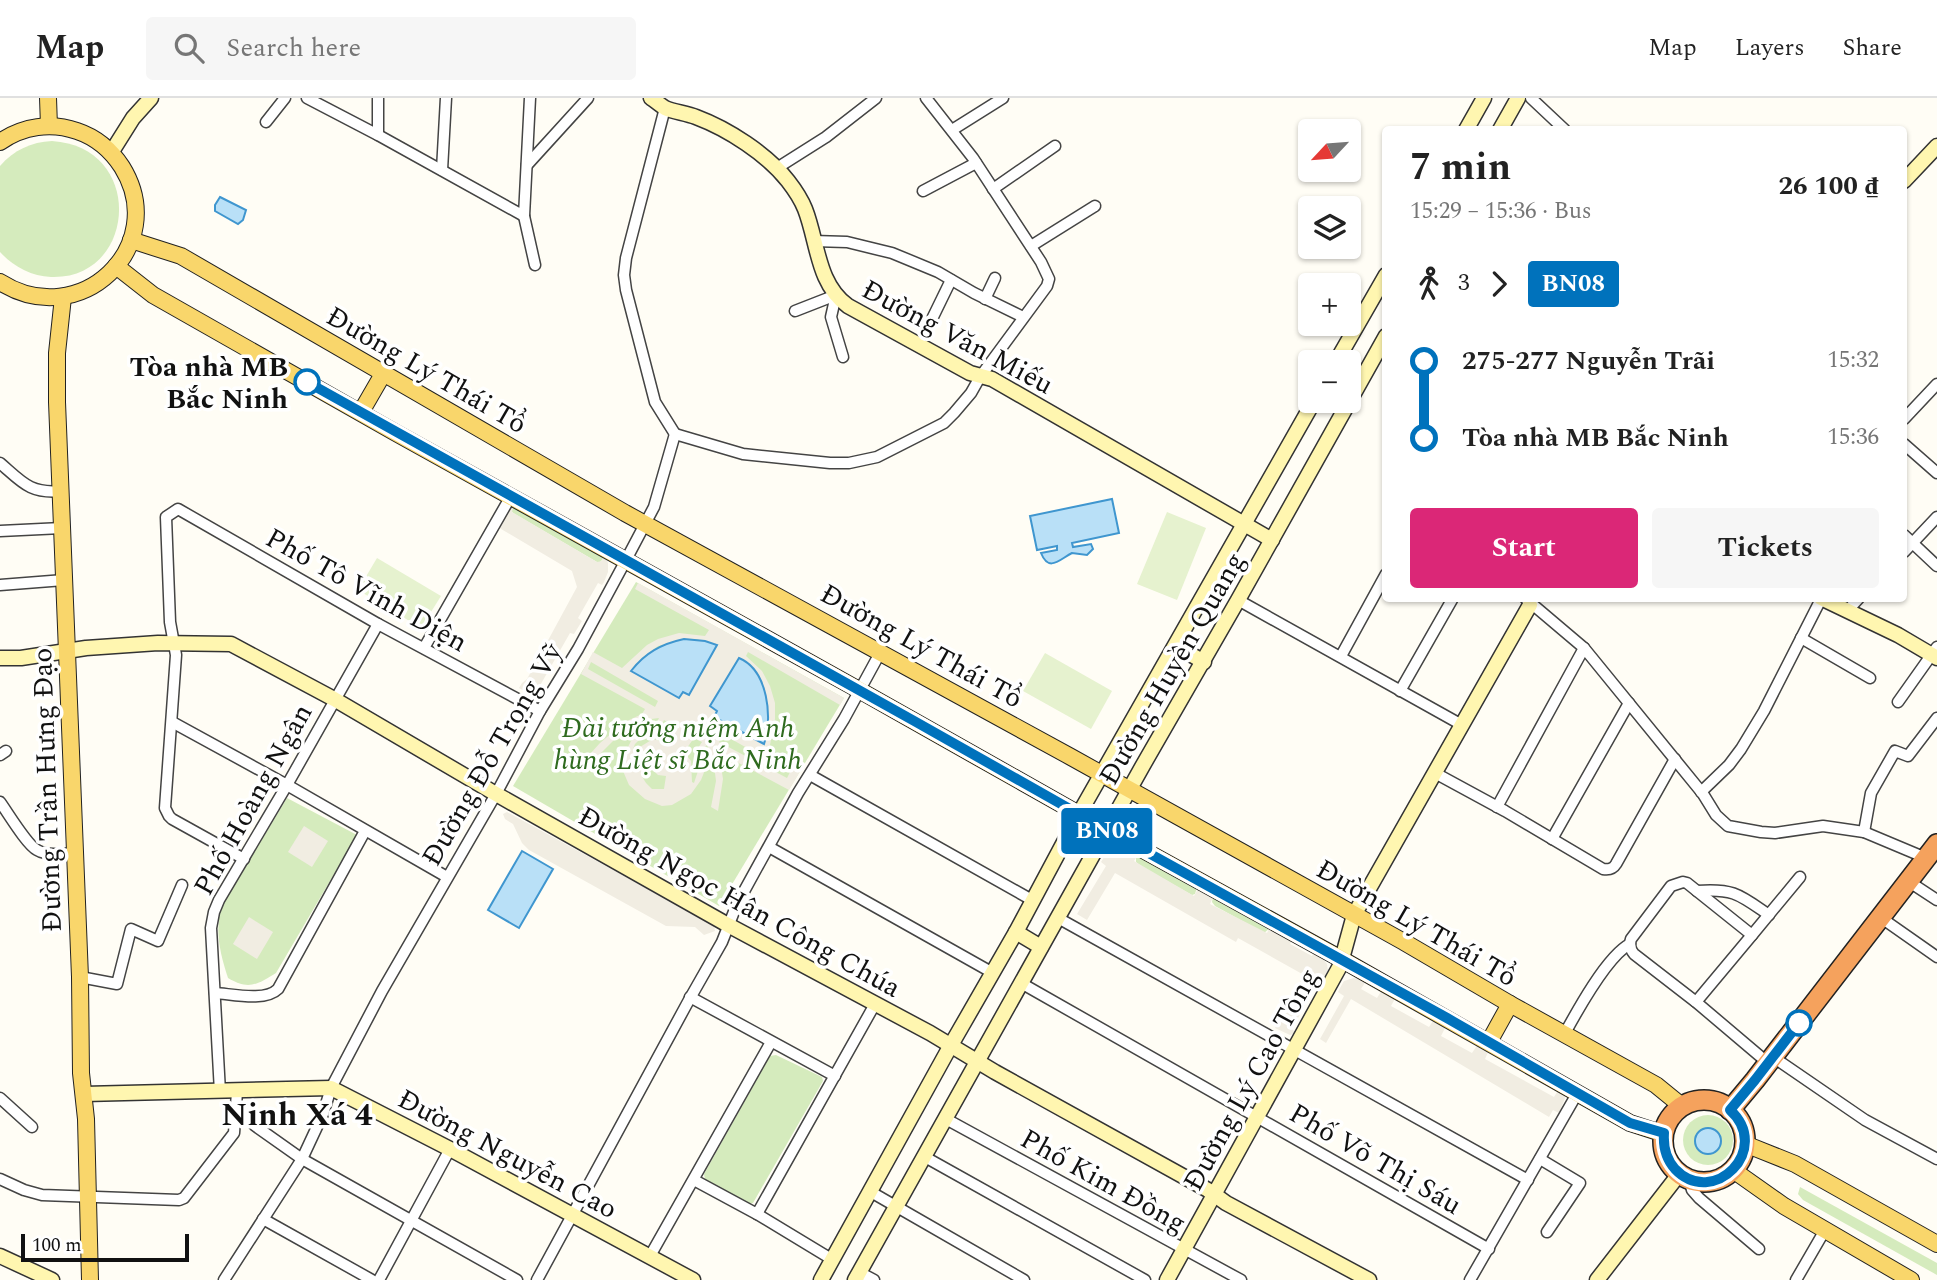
<!DOCTYPE html>
<meta charset="utf-8">
<style>
body{margin:0;font-family:Spectral,serif;background:#f6f6f6;color:#222;height:100vh;display:flex;flex-direction:column;font-size:26px;white-space:nowrap}
*{box-sizing:border-box;margin:0}
p{font-size:23px;color:#767676}
.icon{flex:none;width:38px;height:38px;fill:none;stroke:currentColor;stroke-width:2;stroke-linecap:round;stroke-linejoin:round}
.map{position:relative;flex:1;overflow:hidden}
.sheet{position:absolute;left:1382px;top:28px;width:525px;height:476px;display:flex;flex-direction:column;background:#fff;border-radius:7px;box-shadow:0 2px 5px #0004}
.sheet>*{flex:none}
.badge{padding:0 14px;border-radius:5px;font-size:24px;line-height:46px}
.needle{width:46px;rotate:244deg}
.fabs{position:absolute;left:1298px;top:21px;display:grid;gap:14px}
.fabs a{display:grid;place-items:center;width:63px;height:63px;border-radius:7px;background:#fff;box-shadow:0 2px 5px #0004;font-size:35px}
.scale{position:absolute;left:21px;bottom:18px;width:168px;box-sizing:border-box;padding-left:7px;border:4px solid #111;border-top:0;font-size:19px;line-height:24px;white-space:nowrap;color:#111;-webkit-text-stroke:5px #fff;paint-order:stroke}
.map>.badge{position:absolute;translate:-50% -50%;box-shadow:0 0 0 4px #fff}
.legs{display:flex;align-items:center;gap:10px;height:77px;padding:0 28px;font-size:23px}
.legs p{margin-inline-start:auto}
.head{display:flex;align-items:center;justify-content:space-between;height:119px;padding:0 28px}
h1{font-size:38px;font-weight:700;line-height:52px}
.cta{display:flex;gap:14px;margin-top:auto;padding:14px 28px}
.cta a{flex:1;height:80px;border-radius:7px;background:#db2777;color:#fff;font-size:28px;font-weight:700;line-height:80px;text-align:center}
.cta a+a{background:#f6f6f6;color:#222}
ul{padding:0 28px;list-style:none}
li{display:flex;align-items:center;gap:24px;height:77px;font-size:26px}
li i{display:grid;place-items:center;width:10px;height:100%;margin:0 9px;background:currentColor}
li i::after{content:'';width:18px;height:18px;margin:-9px;border:5px solid;border-radius:50%;background:#fff}
li p{margin-inline-start:auto}
li:first-child i{background:linear-gradient(#0000 50%,currentColor 0)}
li:last-child i{background:linear-gradient(currentColor 50%,#0000 0)}
header{display:flex;align-items:center;gap:42px;box-sizing:border-box;height:98px;padding:0 35px;background:#fff;border-bottom:2px solid #e0e0e0}
header strong{font-size:33px}
nav{display:flex;gap:38px;margin-inline-start:auto;font-size:24px}
.search{width:490px;height:63px;background:#f6f6f6;display:flex;align-items:center;gap:18px;box-sizing:border-box;padding:0 24px;border-radius:7px;color:#767676;font-size:26px}
.map>svg:first-child{display:block}
.green{fill:#d5ebbd}
.pitch{fill:#e6f2cf}
.plaza{fill:#f1ede2;fill-rule:evenodd}
.water{fill:#b9e0f7;stroke:#3f96cf;stroke-width:2}
.lines{fill:none;stroke-linecap:round;stroke-linejoin:round}
.street-casing{stroke:#444;stroke-width:13}
.secondary-casing{stroke:#333;stroke-width:17}
.primary-casing{stroke:#222;stroke-width:18}
.highway-casing{stroke:#222;stroke-width:22}
.street{stroke:#fff;stroke-width:10}
.secondary{stroke:#fff6b0;stroke-width:14}
.primary{stroke:#f9d66b;stroke-width:16}
.highway{stroke:#f5a25d;stroke-width:19}
.line-1-casing{stroke:#fff;stroke-width:16}
.line-1{stroke:#0072bc;stroke-width:10}
.stop-1-dot{fill:#fff;stroke:#0072bc;stroke-width:3.5}
.labels{text-anchor:middle;stroke-width:7;stroke-linejoin:round;paint-order:stroke}
.street-label{font-size:28px;fill:#111;stroke:#fff}
.stop-label{font-size:28px;font-weight:bold;fill:#111;stroke:#fff;text-anchor:end}
.park-label{font-size:28px;font-style:italic;fill:#2f6b1f;stroke:#fff}
.quarter-label{font-size:32px;font-weight:bold;fill:#111;stroke:#fff}
</style>
<header>
<strong>Map</strong>
<div class="search"><svg class="icon" aria-label="search" viewBox="0 0 24 24"><circle cx="10" cy="10" r="6"/><path d="M15 15l6 6"/></svg>Search here</div>
<nav><a>Map</a><a>Layers</a><a>Share</a></nav>
</header>
<div class="map">
<svg width="1937" height="1182" viewBox="0 0 1937 1182">
<rect width="100%" height="100%" fill="#fffdf5"/>
<g class="green">
<path d="M 52,43 C 146,49 137,182 51,179 C 31,178 14,169 0,154 L 0,68 C 14,52 31,44 52,43 Z"/>
<polygon points="514,408 603,458 603,461 600,464 597,464 513,415 511,412"/>
<polygon points="636,484 844,600 719,808 513,688"/>
<path d="M 287,700 L 357,737 L 276,875 C 257,887 248,892 228,880 C 220,856 215,834 221,809 Z"/>
<polygon points="1138,757 1197,789 1195,796 1192,797 1142,769 1136,764 1136,759"/>
<polygon points="1213,799 1270,830 1264,835 1215,808 1212,804"/>
<polygon points="776,957 822,979 823,983 753,1105 748,1106 705,1082 704,1076 770,958"/>
<circle cx="1708" cy="1042" r="25"/>
<polygon points="1800,1089 1937,1165 1937,1177 1803,1102 1798,1096"/>
</g>
<g class="pitch">
<polygon points="1167,414 1206,430 1177,502 1137,486"/>
<polygon points="377,460 441,498 421,530 358,492"/>
<polygon points="1045,555 1112,593 1091,631 1023,593"/>
</g>
<g class="plaza">
<polygon points="513,409 512,414 597,464 602,463 603,458 606,459 608,465 608,474 604,484 602,487 598,485 578,520 582,523 574,536 570,535 534,598 519,590 522,585 527,581 577,489 572,473 496,428 506,411"/>
<path d="M 638,485 L 844,600 L 840,607 L 748,554 L 746,558 L 762,573 L 770,588 L 775,605 L 775,621 L 769,652 L 802,670 L 789,692 L 722,656 L 720,662 L 723,681 L 718,713 L 711,709 L 716,683 L 715,675 L 714,665 L 707,647 L 702,652 L 705,672 L 701,682 L 691,696 L 672,707 L 662,708 L 645,701 L 629,687 L 623,673 L 623,667 L 626,653 L 631,643 L 639,634 L 655,628 L 659,620 L 644,622 L 628,630 L 615,641 L 595,661 L 590,656 L 600,645 L 625,624 L 642,616 L 645,611 L 581,576 L 593,554 L 622,570 L 647,547 L 658,541 L 679,535 L 705,538 L 709,532 L 635,491 ZM 684,541 L 697,541 L 717,548 L 689,596 L 683,594 L 679,599 L 631,573 L 642,560 L 658,548 ZM 591,564 L 658,603 L 655,609 L 588,571 ZM 757,578 L 768,607 L 715,619 L 717,613 ZM 664,622 L 672,627 L 664,644 L 653,641 L 635,652 L 633,651 L 635,646 L 643,638 L 659,632 ZM 724,637 L 790,674 L 787,680 L 719,644 ZM 694,640 L 702,644 L 696,653 L 699,670 L 694,685 L 692,684 L 691,663 L 684,654 ZM 651,670 L 658,677 L 666,678 L 664,691 L 652,691 L 646,685 L 641,677 Z"/>
<polygon points="507,714 708,824 714,827 715,833 704,837 695,829 666,828 529,752 522,745 513,726 505,721 503,716"/>
<polygon points="304,728 328,743 312,769 288,754"/>
<polygon points="1126,749 1139,755 1134,763 1194,798 1199,789 1214,797 1210,806 1267,835 1270,829 1292,841 1290,846 1312,858 1314,854 1323,861 1327,866 1328,873 1321,887 1317,885 1292,931 1296,935 1290,937 1275,930 1304,877 1238,840 1236,844 1115,775 1087,822 1077,816 1106,768 1101,764 1106,756 1112,750"/>
<polygon points="249,819 273,834 257,861 233,846"/>
<polygon points="1354,880 1366,883 1361,891 1377,900 1383,890 1397,897 1391,908 1429,929 1435,920 1447,926 1441,938 1472,955 1478,946 1489,952 1485,961 1554,999 1559,991 1564,996 1565,1000 1559,1015 1553,1012 1549,1019 1351,901 1326,945 1320,941 1344,898 1338,894 1340,890 1344,883"/>
</g>
<g class="water">
<polygon points="220,99 246,112 243,122 238,126 215,113 215,107"/>
<path d="M 1112,401 L 1119,435 L 1072,445 L 1073,449 L 1091,446 L 1093,451 L 1087,457 L 1072,455 C 1060,461 1049,475 1041,455 L 1057,452 L 1057,448 L 1037,452 L 1030,418 Z"/>
<path d="M 684,541 L 705,543 L 717,547 L 689,597 L 683,594 L 679,600 L 631,573 C 645,555 661,546 684,541 Z"/>
<path d="M 739,560 C 768,572 773,620 764,646 L 714,619 L 717,613 L 710,608 Z"/>
<polygon points="522,753 553,771 519,830 488,812"/>
<circle cx="1708" cy="1043" r="13"/>
</g>
<g class="lines">
<defs>
<g id="street">
<polyline points="307,0 378,37 524,118 530,0"/>
<polyline points="1531,0 1565,32"/>
<polyline points="665,10 626,160 624,177 626,192 655,304 675,336"/>
<polyline points="266,24 285,0"/>
<polyline points="952,32 1003,0"/>
<polyline points="378,37 378,0"/>
<polyline points="527,67 588,0"/>
<polyline points="777,70 826,39 876,0"/>
<polyline points="442,72 446,0"/>
<polyline points="993,91 1055,48"/>
<polyline points="923,93 976,65"/>
<polyline points="524,118 535,167"/>
<polyline points="813,143 847,144 892,155 938,174 974,195 1023,219"/>
<polyline points="1031,148 1095,108"/>
<polyline points="836,197 831,219 843,259"/>
<polyline points="985,201 995,180"/>
<polyline points="795,213 836,197"/>
<polyline points="932,221 951,182"/>
<polyline points="1904,321 1937,286"/>
<polyline points="675,336 743,356 830,365 849,365 877,359 944,325 954,315 971,295 980,279 1047,188 1049,181 1041,164 973,60 926,0"/>
<polyline points="1904,346 1937,375"/>
<path d="M 0,365 C 22,384 30,396 61,393"/>
<polyline points="0,433 62,430"/>
<polyline points="1904,437 1937,468"/>
<polyline points="1904,454 1937,419"/>
<polyline points="0,487 64,482"/>
<polyline points="1525,500 1584,550 1703,696 1716,717 1728,728 1761,734 1775,735 1823,728 1864,734 1926,760"/>
<polyline points="1238,502 1462,627"/>
<polyline points="1848,512 1859,500"/>
<polyline points="1801,540 1870,580"/>
<polyline points="424,550 511,398"/>
<polyline points="1341,558 1386,476"/>
<polyline points="1400,593 1453,500"/>
<polyline points="1898,604 1937,549"/>
<polyline points="172,624 287,687 447,779"/>
<polyline points="0,657 6,653"/>
<path d="M 1435,675 L 1505,713 L 1603,771 C 1609,772 1613,771 1616,766 L 1675,661"/>
<polyline points="810,677 1032,802"/>
<polyline points="1701,694 1729,667 1741,651 1764,613 1821,501"/>
<path d="M 0,704 C 8,715 27,747 37,752 C 47,758 63,756 75,755"/>
<polyline points="1497,709 1584,550"/>
<polyline points="1864,734 1871,695 1895,653 1908,658 1937,620"/>
<polyline points="1552,741 1629,605"/>
<polyline points="769,749 993,875"/>
<polyline points="244,761 172,721 169,718 165,710 176,557 170,524 166,419 178,411 378,526 540,613"/>
<polyline points="1908,783 1937,802"/>
<path d="M 1697,793 C 1734,790 1740,797 1769,817"/>
<polyline points="1880,819 1937,859"/>
<polyline points="1058,820 1528,1082"/>
<polyline points="80,879 117,886 131,831 158,843 182,787"/>
<polyline points="1021,885 1489,1151"/>
<path d="M 215,895 C 232,896 265,904 278,891 L 365,733"/>
<polyline points="690,899 835,978"/>
<polyline points="1696,904 1752,837"/>
<path d="M 1564,937 C 1577,913 1607,858 1630,846"/>
<polyline points="1773,959 1865,1022 1937,1061"/>
<path d="M 1768,965 L 1696,904 L 1634,856 C 1630,851 1629,847 1631,841 L 1671,788 L 1683,784 L 1687,785 L 1752,837 L 1800,779"/>
<polyline points="220,994 211,830 214,814 219,802 287,687 378,526"/>
<polyline points="0,1000 32,1029"/>
<polyline points="946,1021 1241,1182"/>
<polyline points="254,1027 302,1061 517,1182"/>
<polyline points="925,1059 1145,1182"/>
<polyline points="1540,1061 1580,1085 1547,1134"/>
<polyline points="0,1081 24,1092 42,1097 179,1102 184,1100 234,1035 237,994"/>
<polyline points="1689,1081 1692,1092 1699,1100 1759,1151"/>
<polyline points="694,1082 757,1116 833,1162"/>
<polyline points="871,1094 1024,1182"/>
<polyline points="757,1116 875,906"/>
<polyline points="263,1121 372,1182"/>
<polyline points="650,1158 771,944"/>
<polyline points="859,1174 874,1182"/>
<polyline points="224,1182 302,1061 323,1016 331,990 382,893 496,696 540,613 578,551 626,462 654,409 675,336"/>
<polyline points="379,1182 450,1051"/>
<polyline points="537,1182 689,902 722,844 737,806 798,695 844,621 880,555"/>
<polyline points="1470,1182 1578,994"/>
<polyline points="1796,1182 1825,1132"/>
</g>
<g id="secondary">
<path d="M 651,0 C 656,3 660,7 665,10 C 674,14 686,15 696,19 C 728,31 767,56 788,83 C 795,92 801,101 805,111 C 818,144 817,186 848,208 L 970,275 L 992,281 L 1272,442"/>
<polyline points="1466,32 1484,0"/>
<polyline points="1500,32 1518,0"/>
<polyline points="111,55 133,20 151,0"/>
<polyline points="1904,83 1937,48"/>
<polyline points="1336,264 1386,177"/>
<polyline points="1821,500 1898,537 1937,560"/>
<polyline points="1176,548 1204,564"/>
<polyline points="0,560 21,560 86,550 158,545 231,546 334,601 496,696 728,827 930,935 995,974 1208,1092 1226,1105 1369,1182"/>
<polyline points="1016,834 1041,849"/>
<polyline points="84,996 331,990 450,1051 693,1182"/>
<polyline points="0,1158 52,1182"/>
<polyline points="821,1182 951,947 1016,834 1079,716 1314,303"/>
<polyline points="855,1182 1142,669 1238,502 1386,238"/>
<polyline points="1167,1182 1340,868 1354,817 1530,507"/>
<polyline points="1597,1182 1680,1075"/>
</g>
<g id="primary">
<polyline points="48,0 49,28"/>
<path d="M 0,44 C 23,28 51,24 77,33 C 95,39 111,52 122,69 C 171,148 80,235 0,184"/>
<polyline points="131,142 181,158 625,415 1071,659 1404,844 1510,906 1656,987 1683,1009"/>
<polyline points="116,168 153,197 396,335 859,592 1107,732 1341,861 1630,1025 1664,1036"/>
<polyline points="63,199 57,255 57,304 80,879 81,975 86,1021 90,1182"/>
<polyline points="361,314 383,276"/>
<polyline points="1489,944 1510,906"/>
<polyline points="1745,1046 1795,1066 1937,1146"/>
<polyline points="1733,1072 1784,1108 1911,1182"/>
</g>
<g id="highway">
<circle cx="1704" cy="1043" r="41"/>
<polyline points="1730,1012 1755,982 1937,746"/>
</g>
</defs>
<use href="#street" class="street-casing"/>
<use href="#secondary" class="secondary-casing"/>
<use href="#primary" class="primary-casing"/>
<use href="#highway" class="highway-casing"/>
<use href="#street" class="street"/>
<use href="#secondary" class="secondary"/>
<use href="#primary" class="primary"/>
<use href="#highway" class="highway"/>
</g>
<g class="lines">
<defs>
<path id="line-1" d="M 307,284 L 916,624 L 1107,732 L 1447,920 L 1630,1025 L 1664,1035 C 1663,1049 1666,1061 1675,1071 C 1713,1111 1773,1051 1730,1012 L 1755,982 L 1799,925"/>
</defs>
<use href="#line-1" class="line-1-casing"/>
<use href="#line-1" class="line-1"/>
</g>
<g class="stop-1-dot">
<circle cx="307" cy="284" r="12"/>
<circle cx="1799" cy="925" r="12"/>
</g>
<g class="labels">
<g class="street-label">
<text transform="translate(958 238) rotate(28)" y="10">Đường Văn Miếu</text>
<text transform="translate(427 271) rotate(30)" y="10">Đường Lý Thái Tổ</text>
<text transform="translate(367 491) rotate(29)" y="10">Phố Tô Vĩnh Diện</text>
<text transform="translate(922 547) rotate(29)" y="10">Đường Lý Thái Tổ</text>
<text transform="translate(1171 570) rotate(-60)" y="10">Đường Huyền Quang</text>
<text transform="translate(491 656) rotate(-60)" y="10">Đường Đỗ Trọng Vỹ</text>
<text transform="translate(46 692) rotate(-92)" y="10">Đường Trần Hưng Đạo</text>
<text transform="translate(252 701) rotate(-61)" y="10">Phố Hoàng Ngân</text>
<text transform="translate(740 803) rotate(29)" y="10">Đường Ngọc Hân Công Chúa</text>
<text transform="translate(1417 824) rotate(30)" y="10">Đường Lý Thái Tổ</text>
<text transform="translate(1250 981) rotate(-61)" y="10">Đường Lý Cao Tông</text>
<text transform="translate(508 1055) rotate(28)" y="10">Đường Nguyễn Cao</text>
<text transform="translate(1376 1060) rotate(30)" y="10">Phố Võ Thị Sáu</text>
<text transform="translate(1104 1082) rotate(29)" y="10">Phố Kim Đồng</text>
</g>
<g class="stop-label">
<text x="288" y="278">Tòa nhà MB<tspan x="288" dy="32">Bắc Ninh</tspan></text>
</g>
<g class="park-label">
<text x="678" y="639">Đài tưởng niệm Anh<tspan x="678" dy="32">hùng Liệt sĩ Bắc Ninh</tspan></text>
</g>
<g class="quarter-label">
<text x="297" y="1027">Ninh Xá 4</text>
</g>
</g>
</svg>
<div class="fabs">
<a><svg class="needle" viewBox="-14 -14 28 28"><path d="M0-13l5 13h-10z" fill="#e53935"/><path d="M0 13l5-13h-10z" fill="#767676"/></svg></a>
<a><svg class="icon" aria-label="layers" viewBox="0 0 24 24"><path d="M12 4l9 5-9 5-9-5zM3 14l9 5 9-5"/></svg></a>
<a>+</a>
<a>−</a>
</div>
<div class="scale">100 m</div>
<b class="badge" style="left:1107px;top:733px;background:#0072bc;color:#fff">BN08</b>
<section class="sheet">
<div class="head"><div><h1>7 min</h1><p>15:29 – 15:36 · Bus</p></div><b>26 100 ₫</b></div>
<div class="legs"><svg class="icon" aria-label="walk" viewBox="0 0 24 24"><circle cx="13" cy="4" r="2"/><path d="M13 8l-2 6 4 7M11 14l-3 7M7 12l3-4h3l4 4"/></svg>3<svg class="icon" aria-label="forward" viewBox="0 0 24 24"><path d="M9 5l7 7-7 7"/></svg><b class="badge" style="background:#0072bc;color:#fff">BN08</b></div>
<ul>
<li><i style="color:#0072bc"></i><b>275-277 Nguyễn Trãi</b><p>15:32</p></li>
<li><i style="color:#0072bc"></i><b>Tòa nhà MB Bắc Ninh</b><p>15:36</p></li>
</ul>
<div class="cta"><a>Start</a><a>Tickets</a></div>
</section>
</div>
